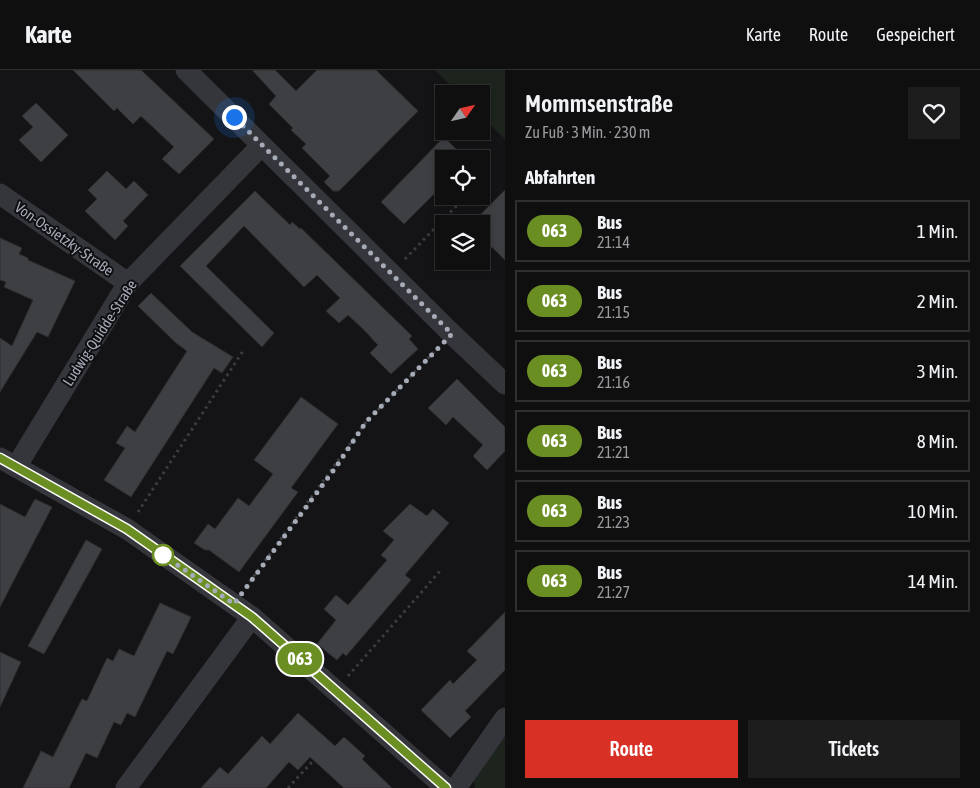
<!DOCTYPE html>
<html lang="de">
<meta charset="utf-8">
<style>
body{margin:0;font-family:"Asap Condensed",sans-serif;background:#1d1d1e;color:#f1f3f6;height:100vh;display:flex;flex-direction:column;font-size:19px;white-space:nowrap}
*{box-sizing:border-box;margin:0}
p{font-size:16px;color:#9b9c9f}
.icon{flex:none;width:28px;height:28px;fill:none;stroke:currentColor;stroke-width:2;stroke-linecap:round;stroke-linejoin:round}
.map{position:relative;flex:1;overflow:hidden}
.drawer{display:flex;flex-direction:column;background:#0f0f10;width:475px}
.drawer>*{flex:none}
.badge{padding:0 10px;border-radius:16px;font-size:18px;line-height:32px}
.needle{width:32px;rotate:56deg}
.buttons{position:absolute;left:435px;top:15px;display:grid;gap:10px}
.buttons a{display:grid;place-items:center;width:55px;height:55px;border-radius:0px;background:#0f0f10;box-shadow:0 2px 8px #0003,0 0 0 1px #2f2f30;font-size:25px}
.you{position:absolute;width:25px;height:25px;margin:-12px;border:4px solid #fff;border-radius:50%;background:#1a73e8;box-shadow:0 0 0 8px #1a73e833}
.map>.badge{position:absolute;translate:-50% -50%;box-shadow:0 0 0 2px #fff}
h2{padding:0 20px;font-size:19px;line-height:45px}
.round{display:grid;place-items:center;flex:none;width:52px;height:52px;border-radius:0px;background:#1d1d1e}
.overview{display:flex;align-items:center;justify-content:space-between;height:85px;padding:0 20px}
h1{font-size:24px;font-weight:600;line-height:38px}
.action{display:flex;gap:10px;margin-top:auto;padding:10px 20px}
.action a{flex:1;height:58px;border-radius:0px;background:#d93025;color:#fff;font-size:20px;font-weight:600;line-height:58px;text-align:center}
.action a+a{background:#1d1d1e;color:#f1f3f6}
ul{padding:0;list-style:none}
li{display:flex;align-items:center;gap:15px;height:62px;margin:0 10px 8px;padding:0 10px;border:2px solid #2f2f30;border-radius:0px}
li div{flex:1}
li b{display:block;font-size:19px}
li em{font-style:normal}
li .badge{min-width:55px;font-weight:700;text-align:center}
header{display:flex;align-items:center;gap:30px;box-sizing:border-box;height:70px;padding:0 25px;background:#0f0f10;border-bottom:1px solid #2f2f30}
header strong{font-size:24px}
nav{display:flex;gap:28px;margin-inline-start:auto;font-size:18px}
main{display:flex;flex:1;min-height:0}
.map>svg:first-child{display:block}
.green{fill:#1c241d}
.building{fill:#3e3f43;stroke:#2e2e32}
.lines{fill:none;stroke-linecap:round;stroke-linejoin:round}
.path{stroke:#3b3d42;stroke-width:3;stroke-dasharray:2.5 4;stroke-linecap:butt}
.minor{stroke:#35363b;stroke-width:21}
.line-casing{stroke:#fff;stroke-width:11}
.line{stroke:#6b8e23;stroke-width:8}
.walk{stroke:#a5abb7;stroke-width:5;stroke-dasharray:0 9}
.stop-dot{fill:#fff;stroke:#6b8e23;stroke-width:2.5}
.labels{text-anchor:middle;stroke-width:4;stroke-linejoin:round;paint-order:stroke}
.street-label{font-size:15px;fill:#a5abb7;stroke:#0f0f11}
</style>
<header>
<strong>Karte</strong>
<nav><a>Karte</a><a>Route</a><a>Gespeichert</a></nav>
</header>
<main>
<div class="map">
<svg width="505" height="718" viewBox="0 0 505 718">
<rect width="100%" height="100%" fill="#141416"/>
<g class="green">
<polygon points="435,0 505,0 505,69 481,46 481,24 459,24"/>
<polygon points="505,662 505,718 475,718 473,708"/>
</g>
<g class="building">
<polygon points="73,0 141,0 214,69 179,104 162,89 174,77 157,61 141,46 133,54 117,38 114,41"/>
<polygon points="252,0 275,0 296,21 317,0 376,0 418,41 339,121 333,121 324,112 330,106 302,78 306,74 291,60 293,58 269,34 276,26"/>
<polygon points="36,33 68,65 41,92 19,70 33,57 22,46"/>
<polygon points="444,67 466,89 444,89 444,114 404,154 381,132"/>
<polygon points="107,101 126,119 134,111 148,125 123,151 128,156 115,170 85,141 97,129 88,120"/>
<polygon points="505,120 505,190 492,177 481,188 481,144"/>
<polygon points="255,121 290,155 292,152 300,159 301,158 412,266 409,269 418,279 391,304 370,283 378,275 364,260 348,245 339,253 326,241 340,228 317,205 304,217 244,156 206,196 274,263 262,277 180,196"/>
<polygon points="0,168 22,178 19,184 28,188 28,190 75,211 48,267 37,262 0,322 0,268 12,276 33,230 4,217 6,212 0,210"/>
<polygon points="151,223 192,262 233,287 222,303 214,298 131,427 104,410 125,378 116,373 127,356 135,362 187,281 176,273 138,236"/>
<polygon points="457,309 505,357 505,381 487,400 473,386 483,375 453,347 446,355 428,338"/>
<polygon points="301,327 338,354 291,418 298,422 239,502 209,480 205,480 194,473 208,454 215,459 238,428 249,436 273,404 254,390"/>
<polygon points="35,429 52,437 0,537 0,434 25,447"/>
<polygon points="410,434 427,446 433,439 449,453 405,505 411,510 346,586 343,583 337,590 317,574 336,550 324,539 336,525 348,535 387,490 381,485 394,470 383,461"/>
<polygon points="86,470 102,479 44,584 28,576"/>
<polygon points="160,533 191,547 173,584 167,581 135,647 127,643 121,655 114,652 97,688 86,683 69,718 23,718 41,681 53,687 82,629 87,631 107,588 113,591 119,579 134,586"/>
<polygon points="505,542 505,600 465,641 471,647 450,668 421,640 450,610 453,614 477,590 467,581"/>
<polygon points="0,582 21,592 0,637"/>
<polygon points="298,643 335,676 344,667 365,686 362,689 392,718 344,718 310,687 298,700 289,692 266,718 201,718 220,697 228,704 262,666 270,674"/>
</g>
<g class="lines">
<g class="path">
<polyline points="405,189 466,126"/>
<polyline points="138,442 243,281"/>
<polyline points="246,517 366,352 437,279"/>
<polyline points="348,606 440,501"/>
<polyline points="288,718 312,692"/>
</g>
<g class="minor">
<polyline points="186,0 452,264 505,314"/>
<polyline points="0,124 128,213"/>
<polyline points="0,388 127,459 252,547 446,718"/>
<polyline points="16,397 128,213 261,76"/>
<polyline points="126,718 252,547"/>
<polyline points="456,718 505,648"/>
</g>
</g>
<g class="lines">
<defs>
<polyline id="line" points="0,388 127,459 252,547 446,718"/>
</defs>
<use href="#line" class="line-casing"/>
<use href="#line" class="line"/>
<polyline class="walk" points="163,485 234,534 336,397 366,352 452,264 234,47"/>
</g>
<circle class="stop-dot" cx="163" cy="485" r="10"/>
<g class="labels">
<g class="street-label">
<text transform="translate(64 169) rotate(35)" y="5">Von-Ossietzky-Straße</text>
<text transform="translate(100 263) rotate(-57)" y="5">Ludwig-Quidde-Straße</text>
</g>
</g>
</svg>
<div class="buttons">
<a><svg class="needle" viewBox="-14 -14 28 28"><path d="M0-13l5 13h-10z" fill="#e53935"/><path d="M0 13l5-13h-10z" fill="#9b9c9f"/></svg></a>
<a><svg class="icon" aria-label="locate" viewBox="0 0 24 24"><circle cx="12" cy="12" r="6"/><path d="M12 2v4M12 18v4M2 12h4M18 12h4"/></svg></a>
<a><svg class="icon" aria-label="layers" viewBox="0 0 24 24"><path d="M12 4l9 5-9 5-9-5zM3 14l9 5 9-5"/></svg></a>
</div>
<div class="you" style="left:234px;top:47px"></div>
<b class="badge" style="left:300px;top:589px;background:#6b8e23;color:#fff">063</b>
</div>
<section class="drawer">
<div class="overview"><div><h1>Mommsenstraße</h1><p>Zu Fuß · 3 Min. · 230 m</p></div><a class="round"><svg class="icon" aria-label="heart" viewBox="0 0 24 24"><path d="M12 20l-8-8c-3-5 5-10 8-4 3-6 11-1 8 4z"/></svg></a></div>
<h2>Abfahrten</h2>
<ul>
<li><span class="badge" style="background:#6b8e23;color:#fff">063</span><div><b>Bus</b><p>21:14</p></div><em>1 Min.</em></li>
<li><span class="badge" style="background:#6b8e23;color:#fff">063</span><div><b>Bus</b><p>21:15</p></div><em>2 Min.</em></li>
<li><span class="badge" style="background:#6b8e23;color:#fff">063</span><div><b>Bus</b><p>21:16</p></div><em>3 Min.</em></li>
<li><span class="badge" style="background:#6b8e23;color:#fff">063</span><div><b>Bus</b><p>21:21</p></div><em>8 Min.</em></li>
<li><span class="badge" style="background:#6b8e23;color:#fff">063</span><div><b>Bus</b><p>21:23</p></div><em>10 Min.</em></li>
<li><span class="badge" style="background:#6b8e23;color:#fff">063</span><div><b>Bus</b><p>21:27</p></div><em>14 Min.</em></li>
</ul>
<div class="action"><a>Route</a><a>Tickets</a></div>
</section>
</main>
